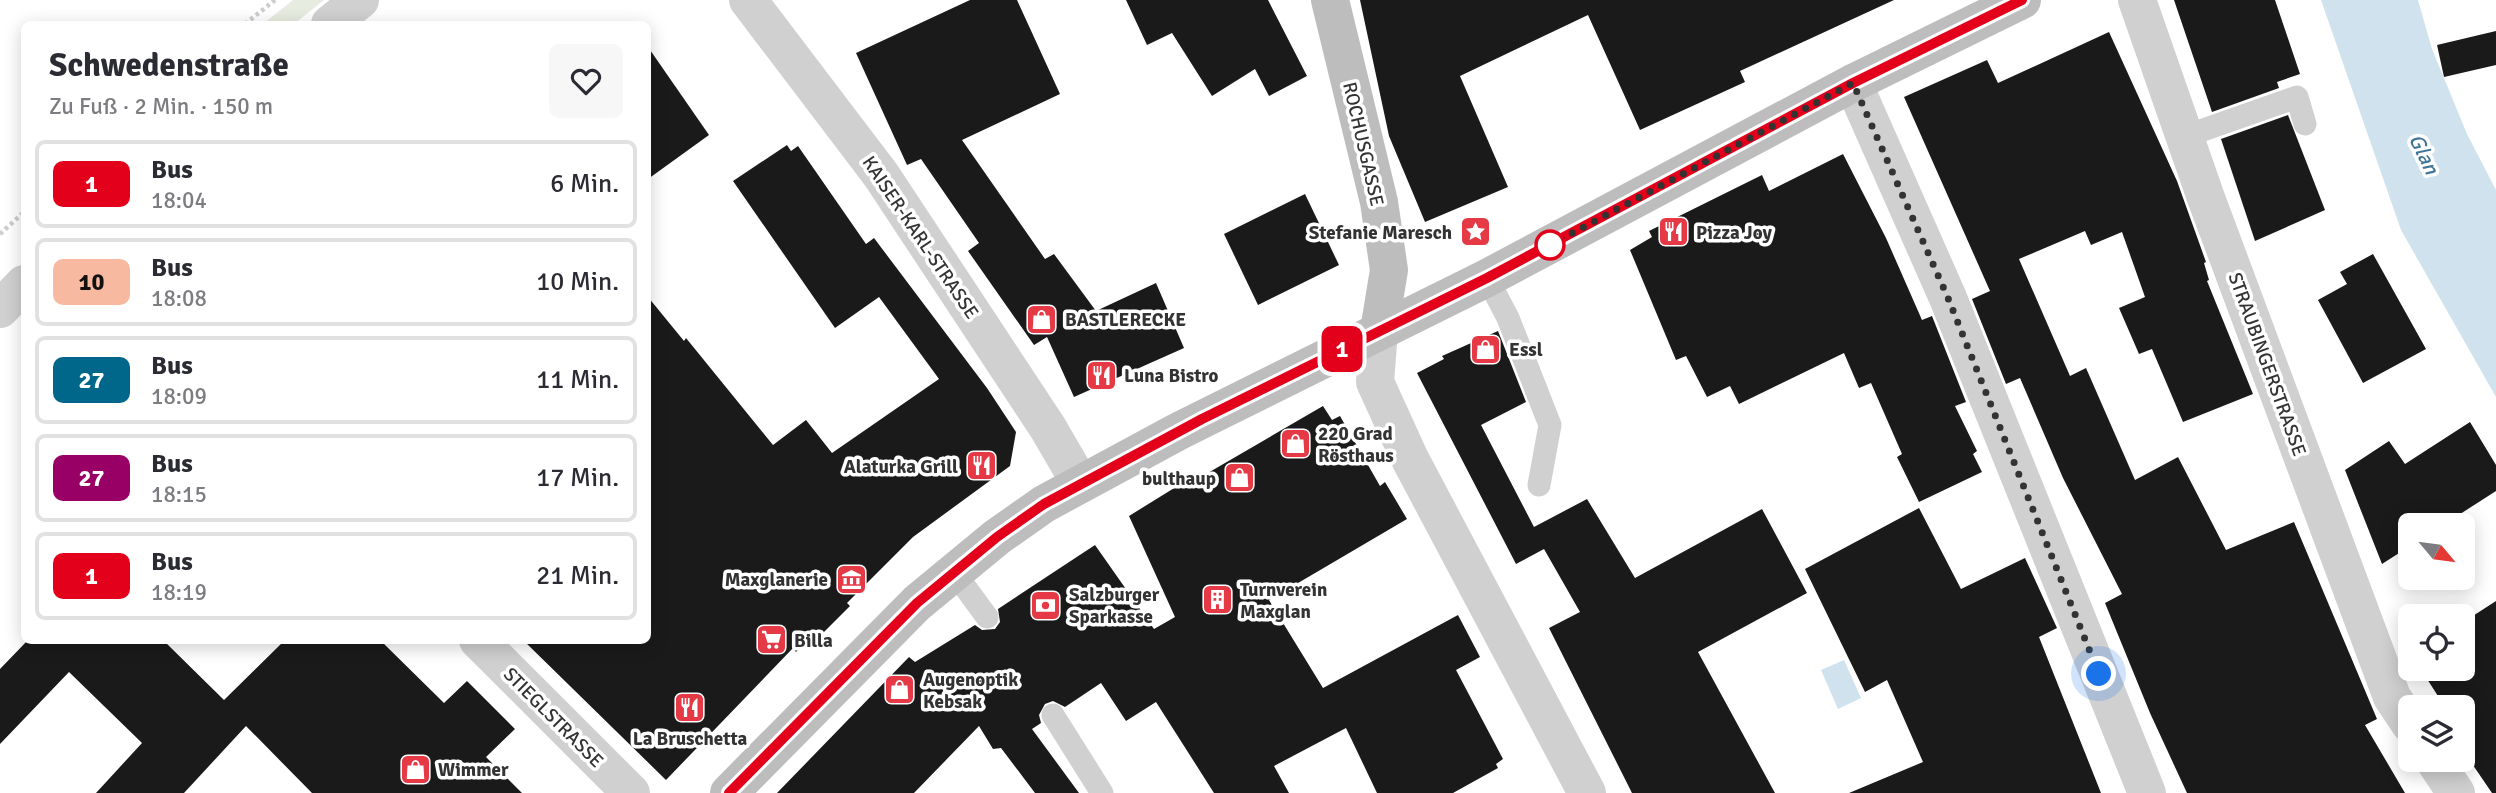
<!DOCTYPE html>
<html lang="de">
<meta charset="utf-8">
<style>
body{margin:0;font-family:Signika,sans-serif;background:#f7f7f7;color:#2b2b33;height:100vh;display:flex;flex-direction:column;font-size:26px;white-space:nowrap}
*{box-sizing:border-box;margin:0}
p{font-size:23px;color:#7c7c81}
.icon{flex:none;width:38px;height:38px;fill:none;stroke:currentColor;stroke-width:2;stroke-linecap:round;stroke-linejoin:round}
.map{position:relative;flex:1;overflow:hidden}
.side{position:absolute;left:21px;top:21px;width:630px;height:623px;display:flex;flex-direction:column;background:#fff;border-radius:10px;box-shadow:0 4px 18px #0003}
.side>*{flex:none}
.badge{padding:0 14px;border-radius:10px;font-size:24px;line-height:46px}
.needle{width:46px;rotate:119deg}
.buttons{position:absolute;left:2398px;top:513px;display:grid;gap:14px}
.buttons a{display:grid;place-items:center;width:77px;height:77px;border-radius:10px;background:#fff;box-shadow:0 4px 18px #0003;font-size:35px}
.you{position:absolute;width:35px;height:35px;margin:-18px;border:5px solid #fff;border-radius:50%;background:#1a73e8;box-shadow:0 0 0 10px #1a73e833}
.map>.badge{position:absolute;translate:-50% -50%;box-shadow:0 0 0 4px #fff}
.round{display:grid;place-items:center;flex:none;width:74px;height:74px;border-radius:10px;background:#f7f7f7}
.summary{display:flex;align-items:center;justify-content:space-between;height:119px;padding:0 28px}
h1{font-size:33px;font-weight:700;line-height:52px}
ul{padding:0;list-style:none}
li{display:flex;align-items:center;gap:21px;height:88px;margin:0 14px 10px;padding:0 14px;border:4px solid #e1e1e2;border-radius:10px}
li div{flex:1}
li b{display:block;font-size:26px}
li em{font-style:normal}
li .badge{min-width:77px;font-weight:700;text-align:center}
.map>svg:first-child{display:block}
.green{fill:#e6ecdf}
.water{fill:#cfe2ee}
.building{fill:#1a1a1a}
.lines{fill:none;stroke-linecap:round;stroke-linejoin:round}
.path{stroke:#cdcdcd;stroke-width:4.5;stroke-dasharray:3.5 3.5;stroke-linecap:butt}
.lane{stroke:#d0d0d0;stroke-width:23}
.street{stroke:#d0d0d0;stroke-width:38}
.secondary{stroke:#bdbdbd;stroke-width:38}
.line-casing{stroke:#fff;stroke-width:16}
.line{stroke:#e2001a;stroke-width:10}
.walk{stroke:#333;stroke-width:7;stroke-dasharray:0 12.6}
.stop-dot{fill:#fff;stroke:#e2001a;stroke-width:3.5}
.labels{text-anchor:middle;stroke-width:7;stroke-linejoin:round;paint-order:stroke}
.street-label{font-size:19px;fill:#333;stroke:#fff}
.poi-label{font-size:19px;font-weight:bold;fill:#333;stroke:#fff;text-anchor:start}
.water-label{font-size:21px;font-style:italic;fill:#3f7597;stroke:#fff}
</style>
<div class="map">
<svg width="2496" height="793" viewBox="0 0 2496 793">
<rect width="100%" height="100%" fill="#fff"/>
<polygon class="green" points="293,0 324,0 294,24 263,24"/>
<g class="water">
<polygon points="2321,0 2418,0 2432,49 2467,134 2496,190 2496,397 2401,230"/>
<polygon points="1844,660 1861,698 1838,709 1821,670"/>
</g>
<g class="building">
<polygon points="970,0 1017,0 1060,94 962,140 1045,259 1054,254 1096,311 1156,283 1184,348 1074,397 1047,337 1034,345 968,251 979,243 921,159 907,165 856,53"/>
<polygon points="1126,0 1268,0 1307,76 1269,96 1255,69 1212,96 1172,33 1147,45"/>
<polygon points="1360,0 1894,0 1740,71 1745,82 1640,130 1588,15 1527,44 1460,76 1508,187 1425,222 1389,136"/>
<polygon points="2174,0 2275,0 2300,74 2277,82 2279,88 2212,112"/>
<polygon points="2496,31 2496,65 2444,77 2437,45"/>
<polygon points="2109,32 2177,181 2206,262 2204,263 2209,280 2207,281 2253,394 2183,422 2152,349 2139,354 2119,308 2145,297 2122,232 2091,245 2085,231 2019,259 2070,376 2086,368 2135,480 2178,457 2226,550 2294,522 2377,719 2365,725 2405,793 2187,793 2150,713 2105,603 2122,594 2063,478 2020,378 2006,384 1972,299 1990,291 1904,97 1987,60 1998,83"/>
<polygon points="648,47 709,135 648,179"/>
<polygon points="2288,115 2325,210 2255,241 2221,139"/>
<polygon points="787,145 791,151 798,146 866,244 874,238 987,388 1016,432 1010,466 913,537 847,603 850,606 816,640 812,636 796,652 793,648 666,780 523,640 648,640 648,297 684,341 686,338 773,445 806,420 832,453 939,379 879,297 835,328 733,181"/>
<polygon points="1843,154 1886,238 1922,320 1932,316 1966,402 1955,406 1977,451 1973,454 1982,472 1919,502 1897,457 1902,454 1871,383 1859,388 1844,353 1739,404 1730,386 1707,397 1686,356 1676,360 1630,250 1652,237 1649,231 1762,175 1769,191"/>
<polygon points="1305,194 1339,265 1258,305 1224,234"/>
<polygon points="2373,254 2426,349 2363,383 2318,300 2347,284 2340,272"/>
<polygon points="1498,331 1526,402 1481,425 1534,527 1587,499 1635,578 1762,509 1807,593 1698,652 1775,793 1632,793 1549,628 1580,612 1544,549 1516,564 1417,373 1444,359 1442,356"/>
<polygon points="1323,406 1332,420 1340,416 1380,486 1385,482 1407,519 1269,600 1323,688 1458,615 1480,657 1456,670 1503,759 1496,764 1498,768 1453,793 1377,793 1346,728 1274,766 1289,793 1214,793 1156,702 1126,721 1101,683 1065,707 1053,701 1045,704 1039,715 1041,723 1032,729 1079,793 1035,793 1001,748 993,749 979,726 914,793 777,793 909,657 915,662 975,625 982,630 995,629 1000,622 998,609 1095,545 1154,629 1175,617 1129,516 1192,477 1194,481"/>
<polygon points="2470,422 2496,465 2496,491 2443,525 2410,525 2410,546 2382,564 2345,470 2389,441 2405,464"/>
<polygon points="1919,508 1961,589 2025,558 2057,628 2039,637 2101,793 1849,793 1923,762 1887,680 1865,692 1805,569"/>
<polygon points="2496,601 2496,793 2492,793 2462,749 2462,707 2445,707 2420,668 2462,668 2462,623"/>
<polygon points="28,640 163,640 224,700 285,640 380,640 444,703 467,681 515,729 486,757 522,793 312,793 246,726 184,793 96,793 142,743 69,672 0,744 0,669"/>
</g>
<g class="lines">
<g class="path">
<polyline points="245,24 275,0"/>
<polyline points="0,234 24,212"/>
</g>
<g class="lane">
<polyline points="2186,136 2297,97 2305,124"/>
<polyline points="1487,278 1508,318 1550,425 1539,485"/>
<polyline points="954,572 987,617"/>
<polyline points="1053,715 1102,793"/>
</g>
<g class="street">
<polyline points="748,0 881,175 1048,428 1080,483"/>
<polyline points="2137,0 2206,198 2392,697 2410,724"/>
<polyline points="330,24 360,0"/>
<polyline points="1853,83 1948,298 2147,793"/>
<polyline points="0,309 24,284"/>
<polyline points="1379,331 1375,382 1410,459 1587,793"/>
<polyline points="478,640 631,793"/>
<polyline points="2434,760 2456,793"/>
</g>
<g class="secondary">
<polyline points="1330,0 1379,202 1389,270 1379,331"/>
<polyline points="729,793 917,603 997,537 1044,504 1179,431 1487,278 1853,83 2022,0"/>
</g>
</g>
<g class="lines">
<defs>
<polyline id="line" points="729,793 917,603 997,537 1044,504 1202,419 1487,278 1853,83 2022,0"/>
</defs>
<use href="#line" class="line-casing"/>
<use href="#line" class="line"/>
<polyline class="walk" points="1550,245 1853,83 1948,298 2099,674"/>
</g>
<defs>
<symbol id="sight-square" viewBox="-11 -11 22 22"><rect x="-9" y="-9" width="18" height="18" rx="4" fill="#e63946" stroke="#fff"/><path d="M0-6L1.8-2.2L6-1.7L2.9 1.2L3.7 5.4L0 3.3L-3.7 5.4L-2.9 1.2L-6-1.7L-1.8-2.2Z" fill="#fff"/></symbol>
<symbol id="restaurant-square" viewBox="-11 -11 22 22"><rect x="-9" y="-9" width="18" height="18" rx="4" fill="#e63946" stroke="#fff"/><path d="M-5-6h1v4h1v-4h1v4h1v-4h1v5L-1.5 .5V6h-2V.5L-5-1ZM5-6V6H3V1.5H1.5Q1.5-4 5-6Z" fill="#fff"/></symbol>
<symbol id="shop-square" viewBox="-11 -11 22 22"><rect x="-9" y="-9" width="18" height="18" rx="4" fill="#e63946" stroke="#fff"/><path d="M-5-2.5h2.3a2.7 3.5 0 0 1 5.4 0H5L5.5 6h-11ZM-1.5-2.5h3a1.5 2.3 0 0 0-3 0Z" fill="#fff"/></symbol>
<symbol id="museum-square" viewBox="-11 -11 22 22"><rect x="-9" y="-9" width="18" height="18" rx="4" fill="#e63946" stroke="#fff"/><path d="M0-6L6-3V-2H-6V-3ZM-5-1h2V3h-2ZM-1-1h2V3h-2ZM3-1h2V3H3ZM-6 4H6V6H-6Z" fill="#fff"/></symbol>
<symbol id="building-square" viewBox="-11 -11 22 22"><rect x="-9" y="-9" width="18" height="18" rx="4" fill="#e63946" stroke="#fff"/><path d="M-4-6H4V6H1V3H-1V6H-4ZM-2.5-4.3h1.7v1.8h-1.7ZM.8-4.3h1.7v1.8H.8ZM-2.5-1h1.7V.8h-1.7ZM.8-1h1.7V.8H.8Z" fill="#fff"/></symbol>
<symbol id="bank-square" viewBox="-11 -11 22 22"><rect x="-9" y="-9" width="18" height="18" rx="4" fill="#e63946" stroke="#fff"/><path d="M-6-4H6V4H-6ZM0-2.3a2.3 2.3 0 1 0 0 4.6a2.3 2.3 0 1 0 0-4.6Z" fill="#fff"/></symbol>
<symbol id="supermarket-square" viewBox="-11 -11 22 22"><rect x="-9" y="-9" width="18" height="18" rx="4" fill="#e63946" stroke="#fff"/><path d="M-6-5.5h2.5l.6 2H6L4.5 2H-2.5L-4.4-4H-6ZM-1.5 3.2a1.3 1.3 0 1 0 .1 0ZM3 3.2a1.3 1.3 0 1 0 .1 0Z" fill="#fff"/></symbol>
</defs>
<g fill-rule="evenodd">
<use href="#sight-square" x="1458" y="214" width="35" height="35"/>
<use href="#restaurant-square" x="1656" y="214" width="35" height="35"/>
<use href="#shop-square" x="1024" y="302" width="35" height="35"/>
<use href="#shop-square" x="1468" y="332" width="35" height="35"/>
<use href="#restaurant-square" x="1084" y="358" width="35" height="35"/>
<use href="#shop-square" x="1278" y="426" width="35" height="35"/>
<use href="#restaurant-square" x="964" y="448" width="35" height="35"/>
<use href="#shop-square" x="1222" y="460" width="35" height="35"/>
<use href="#museum-square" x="834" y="562" width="35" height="35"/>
<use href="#building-square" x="1200" y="582" width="35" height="35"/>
<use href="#bank-square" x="1028" y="588" width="35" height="35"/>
<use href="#supermarket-square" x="754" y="622" width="35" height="35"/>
<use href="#shop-square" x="882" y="672" width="35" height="35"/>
<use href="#restaurant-square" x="672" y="690" width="35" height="35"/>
<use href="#shop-square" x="398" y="752" width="35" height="35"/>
</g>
<circle class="stop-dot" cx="1550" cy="245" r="14"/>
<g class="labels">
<g class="street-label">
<text transform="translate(1364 144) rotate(77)" y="7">ROCHUSGASSE</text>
<text transform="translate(921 237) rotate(56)" y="7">KAISER-KARL-STRASSE</text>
<text transform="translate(2268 364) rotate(70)" y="7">STRAUBINGERSTRASSE</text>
<text transform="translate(554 717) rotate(45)" y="7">STIEGLSTRASSE</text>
</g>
<g class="poi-label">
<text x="1452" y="239" text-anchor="end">Stefanie Maresch</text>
<text x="1696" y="239">Pizza Joy</text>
<text x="1065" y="326">BASTLERECKE</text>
<text x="1509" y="356">Essl</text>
<text x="1124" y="382">Luna Bistro</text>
<text x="1318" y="440">220 Grad<tspan x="1318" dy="22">Rösthaus</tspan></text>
<text x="958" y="473" text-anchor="end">Alaturka Grill</text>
<text x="1216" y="485" text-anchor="end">bulthaup</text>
<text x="828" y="586" text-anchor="end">Maxglanerie</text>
<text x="1240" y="596">Turnverein<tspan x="1240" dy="22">Maxglan</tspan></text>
<text x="1069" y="601">Salzburger<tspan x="1069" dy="22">Sparkasse</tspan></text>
<text x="794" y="647">Billa</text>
<text x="923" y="686">Augenoptik<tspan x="923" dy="22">Kebsak</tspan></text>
<text x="690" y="745" text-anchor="middle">La Bruschetta</text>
<text x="438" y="776">Wimmer</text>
</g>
<g class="water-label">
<text transform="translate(2424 154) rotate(64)" y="7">Glan</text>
</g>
</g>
</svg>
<div class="buttons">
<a><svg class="needle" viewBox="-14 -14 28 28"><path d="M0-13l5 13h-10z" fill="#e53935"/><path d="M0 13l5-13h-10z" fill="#7c7c81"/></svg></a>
<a><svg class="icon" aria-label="locate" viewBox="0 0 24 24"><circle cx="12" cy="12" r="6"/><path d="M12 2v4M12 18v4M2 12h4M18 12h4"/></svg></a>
<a><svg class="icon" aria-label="layers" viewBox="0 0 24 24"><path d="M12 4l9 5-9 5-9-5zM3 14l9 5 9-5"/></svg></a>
</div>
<div class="you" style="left:2099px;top:674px"></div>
<b class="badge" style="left:1342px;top:349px;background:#e2001a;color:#fff">1</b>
<section class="side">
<div class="summary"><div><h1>Schwedenstraße</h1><p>Zu Fuß · 2 Min. · 150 m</p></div><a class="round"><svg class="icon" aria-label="heart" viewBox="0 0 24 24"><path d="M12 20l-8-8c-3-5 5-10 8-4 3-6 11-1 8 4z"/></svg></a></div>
<ul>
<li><span class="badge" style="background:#e2001a;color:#fff">1</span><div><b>Bus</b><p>18:04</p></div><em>6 Min.</em></li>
<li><span class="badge" style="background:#f7baa1;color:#111">10</span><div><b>Bus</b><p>18:08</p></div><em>10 Min.</em></li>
<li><span class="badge" style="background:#00678b;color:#fff">27</span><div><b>Bus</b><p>18:09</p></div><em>11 Min.</em></li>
<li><span class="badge" style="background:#906;color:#fff">27</span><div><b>Bus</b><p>18:15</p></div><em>17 Min.</em></li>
<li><span class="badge" style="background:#e2001a;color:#fff">1</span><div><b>Bus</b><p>18:19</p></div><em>21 Min.</em></li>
</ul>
</section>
</div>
